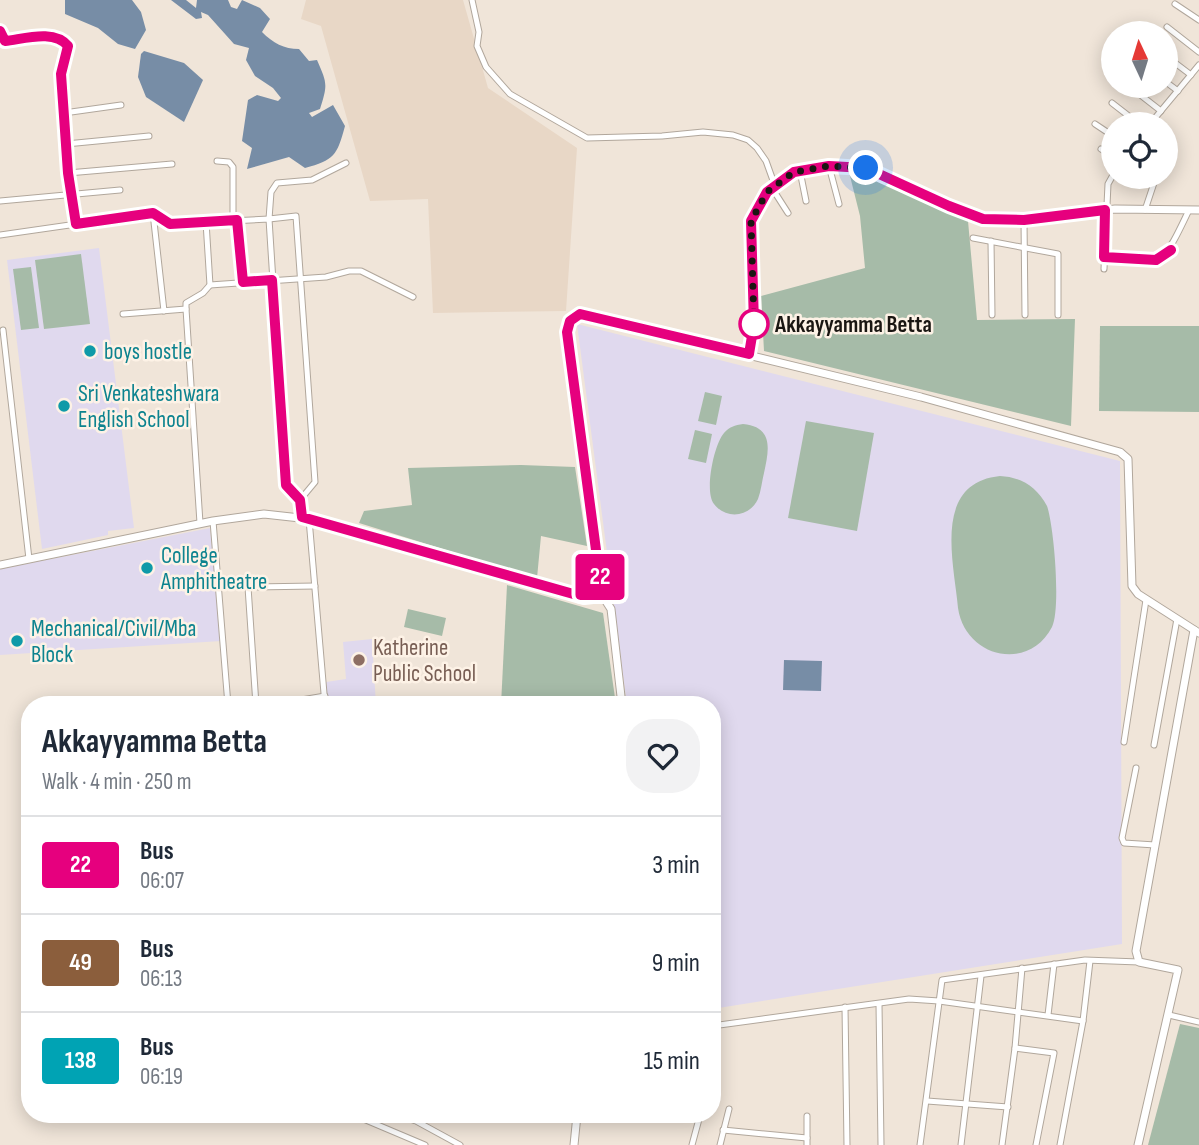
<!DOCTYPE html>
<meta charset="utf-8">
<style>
body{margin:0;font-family:"Sofia Sans Condensed",sans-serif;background:#f2f2f3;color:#1f2937;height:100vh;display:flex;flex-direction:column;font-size:26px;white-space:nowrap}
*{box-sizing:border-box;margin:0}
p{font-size:23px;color:#747a83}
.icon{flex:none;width:38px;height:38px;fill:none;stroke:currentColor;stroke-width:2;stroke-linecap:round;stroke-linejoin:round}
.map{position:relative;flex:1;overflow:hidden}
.side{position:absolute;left:21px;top:696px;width:700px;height:427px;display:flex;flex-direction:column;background:#fff;border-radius:28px;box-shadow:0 4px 18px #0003}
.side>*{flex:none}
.badge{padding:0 14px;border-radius:5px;font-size:24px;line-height:46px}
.needle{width:46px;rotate:356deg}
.tools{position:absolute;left:1101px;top:21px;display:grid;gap:14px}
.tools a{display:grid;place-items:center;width:77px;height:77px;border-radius:50%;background:#fff;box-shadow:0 4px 18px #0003;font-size:35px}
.you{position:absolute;width:35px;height:35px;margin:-18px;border:5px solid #fff;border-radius:50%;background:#1a73e8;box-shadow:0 0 0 10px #1a73e833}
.map>.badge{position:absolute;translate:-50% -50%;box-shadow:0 0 0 4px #fff}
.round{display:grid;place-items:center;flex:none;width:74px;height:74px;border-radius:28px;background:#f2f2f3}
.headline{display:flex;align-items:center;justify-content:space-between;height:119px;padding:0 21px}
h1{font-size:33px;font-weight:700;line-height:52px}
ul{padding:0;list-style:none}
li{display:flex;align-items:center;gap:21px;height:98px;padding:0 21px;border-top:2px solid #e0e1e3}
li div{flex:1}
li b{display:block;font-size:26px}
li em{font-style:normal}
li .badge{min-width:77px;font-weight:700;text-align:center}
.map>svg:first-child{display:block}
.built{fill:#e8d7c6}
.education{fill:#e0d9ee}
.green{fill:#a6bba8}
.water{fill:#778da6}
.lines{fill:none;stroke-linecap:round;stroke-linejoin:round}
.street-casing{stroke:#b1a79c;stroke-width:7}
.secondary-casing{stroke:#b1a79c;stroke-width:9}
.street{stroke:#fff;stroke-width:5}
.secondary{stroke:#fff;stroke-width:7}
.line-casing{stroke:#fff;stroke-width:16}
.line{stroke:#e6007e;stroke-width:10}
.walk{stroke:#1a1612;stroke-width:7;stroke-dasharray:0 12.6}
.stop-dot{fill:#fff;stroke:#e6007e;stroke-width:3.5}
.culture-dot{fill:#0f9aa8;stroke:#fdf2e6;stroke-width:2.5}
.education-dot{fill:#8d6e63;stroke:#fdf2e6;stroke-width:2.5}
.labels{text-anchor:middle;stroke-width:5;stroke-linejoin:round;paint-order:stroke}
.stop-label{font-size:23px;font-weight:bold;fill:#1a1612;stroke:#fdf2e6;text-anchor:start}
.culture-label{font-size:23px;fill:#0d838f;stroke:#fdf2e6;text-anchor:start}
.education-label{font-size:23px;fill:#785e54;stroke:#fdf2e6;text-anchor:start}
</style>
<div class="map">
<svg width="1199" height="1145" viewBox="0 0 1199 1145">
<rect width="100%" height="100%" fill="#f0e5d9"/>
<polygon class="built" points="306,0 463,0 488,88 577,148 566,311 433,313 428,199 370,201 321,26 301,19"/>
<g class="education">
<polygon points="99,248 134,528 108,531 108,535 42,549 7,260"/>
<polygon points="577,324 1120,461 1122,944 712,1009 712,705 627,705"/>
<polygon points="210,528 221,641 0,655 0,569"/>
<polygon points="372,639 376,705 328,705 326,682 346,679 343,642"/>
</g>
<g class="green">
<polygon points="849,172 866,176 968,221 977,320 1075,319 1071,426 764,351 761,296 865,268 860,216"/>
<polygon points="81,254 90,324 44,329 35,260"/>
<polygon points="31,267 39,328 21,330 13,269"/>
<polygon points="1100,326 1199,326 1199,412 1099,411"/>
<polygon points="705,392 722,396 716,425 698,421"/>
<polygon points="806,421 874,433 857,531 788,518"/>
<path d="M 743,424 C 774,427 769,450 764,473 C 762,481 761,491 758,499 C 750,517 726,520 714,504 C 704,492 714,444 724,433 C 729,427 735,425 743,424 Z"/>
<polygon points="695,430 712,434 706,463 688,459"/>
<polygon points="521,465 575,467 587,546 541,536 537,578 359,523 364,511 412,505 408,468"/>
<path d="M 1000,476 C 1021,477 1037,487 1047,506 C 1054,526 1061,609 1052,627 C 1028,673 965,657 958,608 C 954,562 932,483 1000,476 Z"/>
<polygon points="507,585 603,613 616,705 501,705"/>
<polygon points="408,609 446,618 442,636 404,627"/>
<polygon points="1180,1024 1199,1028 1199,1145 1148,1145"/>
</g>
<g class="water">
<polygon points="65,0 132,0 141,12 146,30 135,49 118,44 98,28 65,14"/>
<path d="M 171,0 L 186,0 L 196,8 L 197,0 L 228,0 L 231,7 L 237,9 L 242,0 L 260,8 L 270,19 L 262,32 C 273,43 284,49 299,49 L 309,61 L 317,60 C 327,83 328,84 320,109 L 309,113 L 312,117 L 333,105 L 345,126 C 337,156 334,160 305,168 L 289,157 L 247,169 L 252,148 L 242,141 L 248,100 L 257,95 L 278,101 L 281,98 L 273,88 L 255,76 L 246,60 L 249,48 L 234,44 L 208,15 L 201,12 L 202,18 L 196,19 Z"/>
<polygon points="144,51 184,63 203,80 184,122 146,97 138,77 141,54"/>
<polygon points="784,660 822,661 821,691 783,690"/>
</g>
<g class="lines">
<defs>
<g id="street">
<polyline points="472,0 479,32 477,46 486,67 510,94 587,138 662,136 703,132 733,135 748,140 757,148 766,161 775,186"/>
<polyline points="1175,4 1199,20"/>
<polyline points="1167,27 1199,52"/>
<path d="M 0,31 L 5,41 C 24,39 54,29 68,46 L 61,74 L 68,173 L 76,224"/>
<polyline points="1166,56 1191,75"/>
<polyline points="1166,82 1178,91"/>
<polyline points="1129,86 1161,111"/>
<polyline points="1112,103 1139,124"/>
<polyline points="64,113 121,105"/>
<polyline points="1095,124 1113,136"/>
<polyline points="1150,124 1199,65"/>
<polyline points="66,144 149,136"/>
<polyline points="1101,149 1113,156"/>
<polyline points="217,161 229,162 233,167 233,221"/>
<polyline points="829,166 839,204"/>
<polyline points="800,171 806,201"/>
<polyline points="68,173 172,164"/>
<polyline points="772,188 788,213"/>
<polyline points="0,201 120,190"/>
<polyline points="1145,210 1156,177"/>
<polyline points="153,213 164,311"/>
<polyline points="1024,220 1025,315"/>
<polyline points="237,221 243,282"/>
<polyline points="0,235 153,213 170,224 269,219 286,485 300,500 302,518"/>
<polyline points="973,238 1058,254 1058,315"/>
<polyline points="991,241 992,315"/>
<path d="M 1104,257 C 1164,264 1163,265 1189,210"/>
<polyline points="1104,269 1108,184 1113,175"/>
<polyline points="210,285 326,277 349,271 361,271 413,297"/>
<polyline points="123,314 186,309"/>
<polyline points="3,330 29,559"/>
<polyline points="300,500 315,482 296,216 269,219 271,192 277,183 312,180 346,163"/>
<polyline points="309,519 325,705"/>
<polyline points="213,521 228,705"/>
<polyline points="200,523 186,309 186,303 203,293 210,285 206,222"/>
<polyline points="256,705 248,587 315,586"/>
<polyline points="272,705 325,696"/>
<polyline points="1124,742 1146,600"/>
<polyline points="1154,745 1177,619"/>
<polyline points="1136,768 1122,838 1124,843 1155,845"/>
<polyline points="879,1004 881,1145"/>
<polyline points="845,1007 847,1145"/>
<polyline points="1048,1015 1054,964"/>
<polyline points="1169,1015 1199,1022"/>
<polyline points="712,1026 909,999 939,1001 1083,1021"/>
<polyline points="1015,1048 1054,1053 1036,1145"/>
<polyline points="927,1101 1008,1107"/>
<polyline points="354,1115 425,1145"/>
<polyline points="397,1115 416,1121 460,1145"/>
<polyline points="677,1115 699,1119 692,1145"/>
<polyline points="807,1116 807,1145"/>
<polyline points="723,1130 807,1138"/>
<polyline points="720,1145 729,1109"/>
<polyline points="920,1145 942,980 1085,960 1139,962"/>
<polyline points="961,1145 981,976"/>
<polyline points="1002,1145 1015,1048 1022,968"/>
<polyline points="1060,1145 1083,1021 1090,961"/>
</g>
<g id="secondary">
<polyline points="749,354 754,324 751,221 767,192 794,172 829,166 866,168 949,206 983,219 1024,220 1115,209 1199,210"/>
<polyline points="0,565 213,521 264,514 309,519 584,597 602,595 567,332 570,321 580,314 921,397 1120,452 1128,459 1132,586 1138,594 1199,633"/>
<polyline points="602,595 611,609 622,705"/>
<polyline points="574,1145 577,1115"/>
<polyline points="1138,1145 1178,970 1139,962 1136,951 1194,630"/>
</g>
</defs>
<use href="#street" class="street-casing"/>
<use href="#secondary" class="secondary-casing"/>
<use href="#street" class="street"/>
<use href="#secondary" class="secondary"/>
</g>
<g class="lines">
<defs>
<path id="line" d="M 0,31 L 5,41 C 24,39 54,29 68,46 L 61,74 L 68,173 L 76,224 L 153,213 L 170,224 L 237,220 L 243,282 L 272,280 L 286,485 L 300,500 L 302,517 L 584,597 L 602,595 L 567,332 L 570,321 L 580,314 L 749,354 L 754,324 L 751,221 L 767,192 L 794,172 L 829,166 L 866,168 L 949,206 L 983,219 L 1024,220 L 1105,210 L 1104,257 L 1156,260 L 1171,250"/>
</defs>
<use href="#line" class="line-casing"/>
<use href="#line" class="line"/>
<polyline class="walk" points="754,324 751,221 767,192 794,172 829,166 866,168"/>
</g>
<circle class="stop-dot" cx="754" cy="324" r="14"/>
<g class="culture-dot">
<circle cx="90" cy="351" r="7"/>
<circle cx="64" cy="406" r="7"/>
<circle cx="147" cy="568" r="7"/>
<circle cx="17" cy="641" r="7"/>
</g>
<circle class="education-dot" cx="359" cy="660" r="7"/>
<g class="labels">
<g class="stop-label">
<text x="775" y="332">Akkayyamma Betta</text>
</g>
<g class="culture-label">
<text x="104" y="359">boys hostle</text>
<text x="78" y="401">Sri Venkateshwara<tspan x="78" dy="26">English School</tspan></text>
<text x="161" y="563">College<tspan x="161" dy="26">Amphitheatre</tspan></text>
<text x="31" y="636">Mechanical/Civil/Mba<tspan x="31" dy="26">Block</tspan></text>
</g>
<g class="education-label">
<text x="373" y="655">Katherine<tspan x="373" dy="26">Public School</tspan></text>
</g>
</g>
</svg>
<div class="tools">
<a><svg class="needle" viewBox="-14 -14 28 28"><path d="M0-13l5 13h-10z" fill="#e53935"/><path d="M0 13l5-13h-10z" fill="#747a83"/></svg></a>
<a><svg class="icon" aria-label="locate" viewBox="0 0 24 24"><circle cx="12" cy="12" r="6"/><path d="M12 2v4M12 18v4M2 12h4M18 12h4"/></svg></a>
</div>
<div class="you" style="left:866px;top:168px"></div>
<b class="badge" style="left:600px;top:577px;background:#e6007e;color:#fff">22</b>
<section class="side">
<div class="headline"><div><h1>Akkayyamma Betta</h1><p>Walk · 4 min · 250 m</p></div><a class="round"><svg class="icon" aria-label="heart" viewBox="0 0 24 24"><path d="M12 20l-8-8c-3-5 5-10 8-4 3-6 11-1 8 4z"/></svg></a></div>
<ul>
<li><span class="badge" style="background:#e6007e;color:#fff">22</span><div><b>Bus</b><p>06:07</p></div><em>3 min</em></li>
<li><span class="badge" style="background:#8b5e3c;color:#fff">49</span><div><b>Bus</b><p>06:13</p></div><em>9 min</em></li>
<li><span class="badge" style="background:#00a3b4;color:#fff">138</span><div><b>Bus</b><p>06:19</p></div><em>15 min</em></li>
</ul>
</section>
</div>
